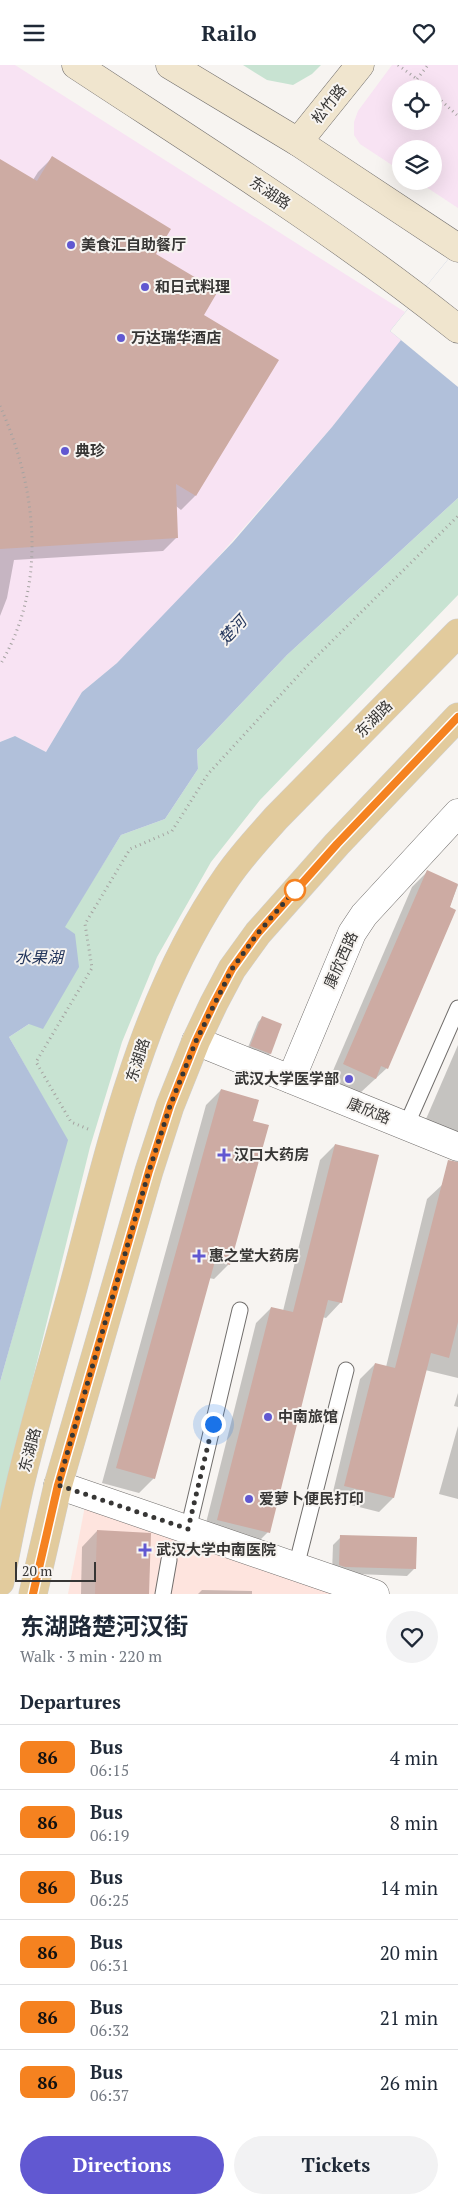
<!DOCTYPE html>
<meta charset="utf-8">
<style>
body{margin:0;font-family:"PT Serif","Noto Sans SC",serif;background:#f2f2f3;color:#1f2937;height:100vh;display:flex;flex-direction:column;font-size:19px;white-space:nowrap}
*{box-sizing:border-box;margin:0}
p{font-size:16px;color:#747a83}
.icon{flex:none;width:28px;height:28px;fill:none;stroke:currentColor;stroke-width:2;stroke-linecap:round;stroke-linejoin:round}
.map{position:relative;height:1529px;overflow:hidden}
.side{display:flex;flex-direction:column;background:#fff;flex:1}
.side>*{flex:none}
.badge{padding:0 10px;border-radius:8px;font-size:18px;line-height:32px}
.tools{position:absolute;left:392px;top:15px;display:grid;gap:10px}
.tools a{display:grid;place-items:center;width:50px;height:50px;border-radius:50%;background:#fff;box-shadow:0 5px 20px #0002;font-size:25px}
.scale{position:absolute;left:15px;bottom:12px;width:81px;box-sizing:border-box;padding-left:5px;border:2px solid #373635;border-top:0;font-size:14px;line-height:18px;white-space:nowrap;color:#373635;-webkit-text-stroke:4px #f7f4f1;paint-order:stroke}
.you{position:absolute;width:25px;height:25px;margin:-12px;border:4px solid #fff;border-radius:50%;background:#1a73e8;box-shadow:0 0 0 8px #1a73e833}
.map>.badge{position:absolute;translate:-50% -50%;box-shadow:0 0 0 2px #fff}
h2{padding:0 20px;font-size:19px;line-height:45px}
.round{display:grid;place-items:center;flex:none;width:52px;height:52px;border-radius:26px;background:#f2f2f3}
.headline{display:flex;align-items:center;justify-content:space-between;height:85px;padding:0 20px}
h1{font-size:24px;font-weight:700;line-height:38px}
.action{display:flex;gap:10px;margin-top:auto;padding:10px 20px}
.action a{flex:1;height:58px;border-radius:30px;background:#6158d1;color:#fff;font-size:20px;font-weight:700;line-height:58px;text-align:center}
.action a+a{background:#f2f2f3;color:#1f2937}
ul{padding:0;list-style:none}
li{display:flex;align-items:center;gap:15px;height:65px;padding:0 20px;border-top:1px solid #e0e1e3}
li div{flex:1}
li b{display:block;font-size:19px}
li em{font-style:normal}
li .badge{min-width:55px;font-weight:700;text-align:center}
header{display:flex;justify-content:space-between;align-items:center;height:65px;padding:0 20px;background:#fff;font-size:22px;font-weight:700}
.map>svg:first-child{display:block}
.commercial{fill:#f8e3f3;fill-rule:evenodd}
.medical{fill:#fee4de}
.green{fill:#c8e3d2}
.water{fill:#b1c0da}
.pier{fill:#f7f4f1}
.shadow{fill:#0003}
.building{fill:#cdaba3}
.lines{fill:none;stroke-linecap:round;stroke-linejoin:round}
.lane-casing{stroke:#716e6c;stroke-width:17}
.street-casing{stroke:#716e6c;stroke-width:29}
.secondary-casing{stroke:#716e6c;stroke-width:29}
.primary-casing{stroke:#cfcfcf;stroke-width:29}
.path{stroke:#a5a3a1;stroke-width:3;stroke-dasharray:1 4;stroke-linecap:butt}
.lane{stroke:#fff;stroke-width:15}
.street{stroke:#fff;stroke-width:28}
.secondary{stroke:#f0e5ce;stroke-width:28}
.primary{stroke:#e2cb9d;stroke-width:28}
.line-casing{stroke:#fff;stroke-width:11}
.line{stroke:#f58220;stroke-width:8}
.walk{stroke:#373635;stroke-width:5;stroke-dasharray:0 9}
.poi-dot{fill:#6158d1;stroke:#f7f4f1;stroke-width:2}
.stop-dot{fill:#fff;stroke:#f58220;stroke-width:2.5}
.labels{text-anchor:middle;stroke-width:4;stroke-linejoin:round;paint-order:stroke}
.street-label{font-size:15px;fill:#373635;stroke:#f7f4f1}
.poi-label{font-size:15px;font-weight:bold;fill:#373635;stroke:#f7f4f1;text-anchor:start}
.water-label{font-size:16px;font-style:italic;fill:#24365c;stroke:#f7f4f1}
</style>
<header><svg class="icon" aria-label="menu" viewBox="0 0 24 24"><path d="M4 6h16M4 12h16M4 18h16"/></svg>Railo<svg class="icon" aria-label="heart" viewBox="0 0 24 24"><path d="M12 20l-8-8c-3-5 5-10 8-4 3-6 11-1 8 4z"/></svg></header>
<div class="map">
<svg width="458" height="1529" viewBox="0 0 458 1529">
<rect width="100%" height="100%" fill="#f7f4f1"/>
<g class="commercial">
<polygon points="0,0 15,0 405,247 390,266 402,275 332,362 197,516 117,598 82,627 46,687 15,671 0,677"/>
<path d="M 392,0 L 458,0 L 458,143 L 417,116 L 434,116 L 434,84 L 401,84 L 401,106 L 360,79 L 354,70 L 354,57 L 358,46 ZM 401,24 L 434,24 L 434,56 L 401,56 Z"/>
</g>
<polygon class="medical" points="85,1441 344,1529 68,1529"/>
<g class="green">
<polygon points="243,0 321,0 312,9 293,20 267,15"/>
<polygon points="458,433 458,530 260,735 211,797 157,892 122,977 90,1082 0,1447 0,1317 67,1075 9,972 29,959 64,862 121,770 165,754 198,704 197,685 287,590"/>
</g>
<polygon class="water" points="458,182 458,433 287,590 197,685 198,704 165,754 121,770 65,862 75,869 79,902 43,964 29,959 9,972 68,1075 0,1317 0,677 15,671 46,687 82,627 117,598 233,477 332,362 401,275 390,266"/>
<polygon class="pier" points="458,182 458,322 390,266"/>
<g class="shadow">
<polygon points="52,93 154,189 202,250 195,431 181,445 176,441 177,472 163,486 14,495 7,533 0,551 0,95 33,115 38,107"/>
<polygon points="427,807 458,820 387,1003 360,1028 329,1015 412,822"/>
<polygon points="262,953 281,960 270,989 266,993 247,985 258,957"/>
<polygon points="458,980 458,1076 423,1061"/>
<polygon points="221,1025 251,1057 229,1199 214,1214 209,1213 154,1413 139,1428 102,1418 206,1040"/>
<polygon points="335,1080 341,1237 326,1253 322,1252 268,1467 253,1482 203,1470 256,1258 271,1243 283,1246 320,1095"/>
<polygon points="442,1120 458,1124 458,1313 425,1305 393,1433 379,1447 331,1435 360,1314 375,1299 386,1302 427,1134"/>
<polygon points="458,1328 458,1342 454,1341"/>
<polygon points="458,1361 458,1434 439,1429"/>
<polygon points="97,1466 147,1529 81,1529 82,1482"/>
<polygon points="341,1472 415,1503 407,1511 332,1508 333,1480"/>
<polygon points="202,1525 252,1526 252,1529 198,1529"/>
</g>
<g class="building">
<polygon points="52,91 171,164 156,189 218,226 204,250 279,295 196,431 176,419 178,473 0,484 0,94 37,116"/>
<polygon points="427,805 458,819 450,842 456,845 388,1004 381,1001 376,1014 343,999"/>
<polygon points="262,951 282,959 271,989 250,981"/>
<polygon points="221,1024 259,1035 253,1056 269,1060 230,1200 215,1196 155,1414 116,1403"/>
<polygon points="335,1079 379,1090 342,1238 328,1235 270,1468 217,1455 271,1242 293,1247"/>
<polygon points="448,1095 458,1097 458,1257 449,1293 431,1288 394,1433 344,1421 375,1298 395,1303"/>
<polygon points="97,1465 151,1468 149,1529 95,1529"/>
<polygon points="340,1470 417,1472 416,1504 345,1502 339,1500"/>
</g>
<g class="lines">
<defs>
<g id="lane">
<polyline points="406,1061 458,943"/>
<polyline points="188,1465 240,1245"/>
<polyline points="296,1502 346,1305"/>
<polyline points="163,1529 169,1495"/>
</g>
<g id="street">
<polyline points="196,976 458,1082"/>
<polyline points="291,1014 352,868 364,850 458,748"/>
<polyline points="58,1420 375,1529"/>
</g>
<g id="secondary">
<path d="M 76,0 C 205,85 337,167 458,264"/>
<polyline points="170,0 298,77 458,183"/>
<polyline points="298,77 360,0"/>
</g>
<g id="primary">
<path d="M 0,1517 C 6,1486 12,1455 19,1424 C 36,1351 58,1280 77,1208 C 113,1072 145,929 227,812 C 242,790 260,771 277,752 L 458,568"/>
<polyline points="33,1529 58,1420 149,1106 170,1041 196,976 214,938 232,904 258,868 337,779 458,652"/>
</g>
</defs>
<use href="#lane" class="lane-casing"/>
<use href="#street" class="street-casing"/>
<use href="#secondary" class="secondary-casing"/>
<use href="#primary" class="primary-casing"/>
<g class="path">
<polyline points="398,0 417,14"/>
<polyline points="428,24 417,14 428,0"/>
<polyline points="434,29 458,51"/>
<path d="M 0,341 C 37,423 48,520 0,600"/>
<polyline points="88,1064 71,1057 36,997 92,903 85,859 130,784 172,766 208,709 308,600 458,451"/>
</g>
<use href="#lane" class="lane"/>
<use href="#street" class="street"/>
<use href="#secondary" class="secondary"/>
<use href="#primary" class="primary"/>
</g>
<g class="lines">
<defs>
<polyline id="line" points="33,1529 58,1420 149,1106 170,1041 196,976 214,938 232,904 258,868 337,779 458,652"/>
</defs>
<use href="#line" class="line-casing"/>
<use href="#line" class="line"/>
<polyline class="walk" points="213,1359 188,1464 58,1420 149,1106 170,1041 196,976 232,904 258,868 295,825"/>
</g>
<g class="poi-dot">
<circle cx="71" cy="180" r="5"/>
<circle cx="145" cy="222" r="5"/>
<circle cx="121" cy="273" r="5"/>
<circle cx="65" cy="386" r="5"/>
<circle cx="349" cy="1014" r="5"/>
<path d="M221.5 1082.5h5v5h5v5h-5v5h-5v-5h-5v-5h5z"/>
<path d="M196.5 1183.5h5v5h5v5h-5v5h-5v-5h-5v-5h5z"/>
<circle cx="268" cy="1352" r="5"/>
<circle cx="249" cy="1434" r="5"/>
<path d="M142.5 1477.5h5v5h5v5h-5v5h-5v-5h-5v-5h5z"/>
</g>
<circle class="stop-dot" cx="295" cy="825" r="10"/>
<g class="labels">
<g class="street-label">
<text transform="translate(329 39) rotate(-51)" y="5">松竹路</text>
<text transform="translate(270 128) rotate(34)" y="5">东湖路</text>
<text transform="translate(374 654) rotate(-45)" y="5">东湖路</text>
<text transform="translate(341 895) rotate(-66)" y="5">康欣西路</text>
<text transform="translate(138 995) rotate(-72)" y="5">东湖路</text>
<text transform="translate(369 1046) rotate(22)" y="5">康欣路</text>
<text transform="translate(30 1385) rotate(-75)" y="5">东湖路</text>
</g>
<g class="poi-label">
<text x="81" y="185">美食汇自助餐厅</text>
<text x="155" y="227">和日式料理</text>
<text x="131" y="278">万达瑞华酒店</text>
<text x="75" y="391">典珍</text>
<text x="339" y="1019" text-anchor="end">武汉大学医学部</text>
<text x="234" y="1095">汉口大药房</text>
<text x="209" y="1196">惠之堂大药房</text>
<text x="278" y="1357">中南旅馆</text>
<text x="259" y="1439">爱萝卜便民打印</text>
<text x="156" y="1490">武汉大学中南医院</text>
</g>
<g class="water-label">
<text transform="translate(232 565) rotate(-47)" y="6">楚河</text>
<text x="39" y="898">水果湖</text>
</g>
</g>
</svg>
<div class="tools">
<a><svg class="icon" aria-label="locate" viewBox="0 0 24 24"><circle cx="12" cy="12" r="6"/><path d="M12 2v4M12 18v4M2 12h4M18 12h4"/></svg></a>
<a><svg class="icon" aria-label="layers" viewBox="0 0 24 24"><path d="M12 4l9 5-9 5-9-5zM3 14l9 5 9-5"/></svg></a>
</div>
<div class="scale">20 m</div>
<div class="you" style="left:213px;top:1359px"></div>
</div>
<section class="side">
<div class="headline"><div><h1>东湖路楚河汉街</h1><p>Walk · 3 min · 220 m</p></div><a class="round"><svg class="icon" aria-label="heart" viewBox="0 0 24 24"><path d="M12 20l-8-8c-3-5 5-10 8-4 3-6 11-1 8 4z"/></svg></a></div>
<h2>Departures</h2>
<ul>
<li><span class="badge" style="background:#f58220;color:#111">86</span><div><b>Bus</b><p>06:15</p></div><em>4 min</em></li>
<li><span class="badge" style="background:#f58220;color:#111">86</span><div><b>Bus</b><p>06:19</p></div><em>8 min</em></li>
<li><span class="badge" style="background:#f58220;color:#111">86</span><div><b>Bus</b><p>06:25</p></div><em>14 min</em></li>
<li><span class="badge" style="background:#f58220;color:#111">86</span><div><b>Bus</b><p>06:31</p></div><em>20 min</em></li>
<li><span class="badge" style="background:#f58220;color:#111">86</span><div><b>Bus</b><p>06:32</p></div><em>21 min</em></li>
<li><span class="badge" style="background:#f58220;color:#111">86</span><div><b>Bus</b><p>06:37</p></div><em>26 min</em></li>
</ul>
<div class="action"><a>Directions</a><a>Tickets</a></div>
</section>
